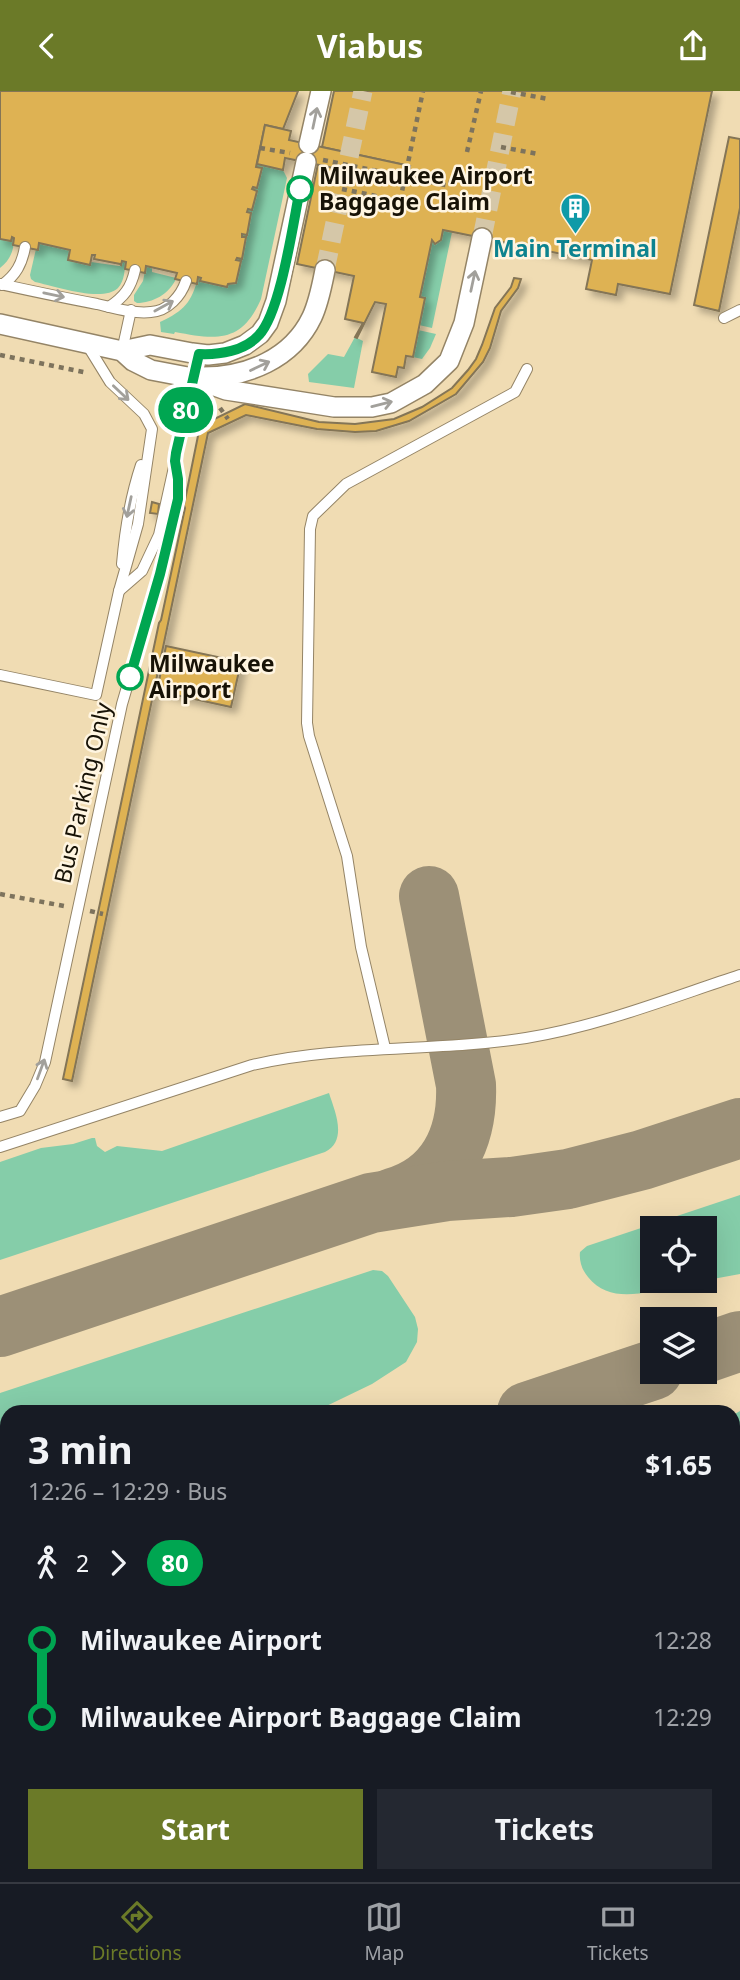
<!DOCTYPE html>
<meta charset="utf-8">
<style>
body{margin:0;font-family:"Noto Sans",sans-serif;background:#242831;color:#f1f3f6;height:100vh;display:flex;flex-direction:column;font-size:26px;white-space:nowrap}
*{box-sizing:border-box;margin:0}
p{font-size:23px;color:#9ea1a6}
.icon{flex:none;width:38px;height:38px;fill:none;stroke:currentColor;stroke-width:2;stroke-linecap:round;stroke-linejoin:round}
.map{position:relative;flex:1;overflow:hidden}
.drawer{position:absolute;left:0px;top:1314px;width:740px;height:478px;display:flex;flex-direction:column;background:#171b24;border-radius:21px 21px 0 0;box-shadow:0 7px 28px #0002}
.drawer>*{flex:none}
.badge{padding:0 14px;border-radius:23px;font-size:24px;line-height:46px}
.controls{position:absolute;left:640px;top:1125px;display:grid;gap:14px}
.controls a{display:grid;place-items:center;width:77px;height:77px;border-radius:0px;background:#171b24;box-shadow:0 7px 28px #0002;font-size:35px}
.map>.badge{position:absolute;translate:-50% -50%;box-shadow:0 0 0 4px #fff}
.legs{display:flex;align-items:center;gap:10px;height:77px;padding:0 28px;font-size:23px}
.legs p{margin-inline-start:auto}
.overview{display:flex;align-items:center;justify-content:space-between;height:119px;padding:0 28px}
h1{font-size:38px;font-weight:700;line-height:52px}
.button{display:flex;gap:14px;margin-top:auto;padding:14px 28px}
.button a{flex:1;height:80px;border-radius:0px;background:#6b7a28;color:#fff;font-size:28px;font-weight:700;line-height:80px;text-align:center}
.button a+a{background:#242831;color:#f1f3f6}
ul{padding:0 28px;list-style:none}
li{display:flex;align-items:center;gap:24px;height:77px;font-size:26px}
li i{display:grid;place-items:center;width:10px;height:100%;margin:0 9px;background:currentColor}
li i::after{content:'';width:18px;height:18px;margin:-9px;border:5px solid;border-radius:50%;background:#171b24}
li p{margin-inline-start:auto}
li:first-child i{background:linear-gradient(#0000 50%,currentColor 0)}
li:last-child i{background:linear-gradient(currentColor 50%,#0000 0)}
header{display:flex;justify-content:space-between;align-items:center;height:91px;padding:0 28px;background:#6b7a28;color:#fff;font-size:32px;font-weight:700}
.tab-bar{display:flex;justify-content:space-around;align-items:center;height:98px;border-top:2px solid #363941;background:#171b24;font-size:19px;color:#9ea1a6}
.tab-bar a{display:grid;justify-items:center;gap:4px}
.tab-bar .on{color:#6b7a28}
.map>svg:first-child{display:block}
.built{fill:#f0dcb3;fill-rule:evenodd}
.green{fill:#85cda9;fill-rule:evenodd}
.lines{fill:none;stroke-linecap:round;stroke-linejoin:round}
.taxiway{stroke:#9c9077;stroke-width:60}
.runway{stroke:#9c9077;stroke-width:149}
.building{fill:#deb252;stroke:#847556;stroke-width:2;filter:url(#shadow)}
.minor-tunnel{stroke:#d5c7a8;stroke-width:19;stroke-dasharray:19 10;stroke-linecap:butt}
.service-casing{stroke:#948466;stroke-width:12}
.minor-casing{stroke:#948466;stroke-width:22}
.path{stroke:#7d735d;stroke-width:4.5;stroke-dasharray:5 5;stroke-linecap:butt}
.service{stroke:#fff;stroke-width:10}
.minor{stroke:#fff;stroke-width:19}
.oneway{stroke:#a2a09b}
.line-1-casing{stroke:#fff;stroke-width:16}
.line-1{stroke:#00a651;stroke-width:10}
.stop-1-dot{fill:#fff;stroke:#00a651;stroke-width:3.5}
.labels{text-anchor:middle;stroke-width:5;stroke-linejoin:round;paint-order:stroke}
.stop-label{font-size:23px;font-weight:bold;fill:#171206;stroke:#fff5e1;text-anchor:start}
.culture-label{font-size:23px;font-weight:bold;fill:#0d838f;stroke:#fff5e1}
.street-label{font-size:23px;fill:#171206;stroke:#fff5e1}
</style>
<header><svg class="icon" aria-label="back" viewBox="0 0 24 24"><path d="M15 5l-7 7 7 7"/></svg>Viabus<svg class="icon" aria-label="share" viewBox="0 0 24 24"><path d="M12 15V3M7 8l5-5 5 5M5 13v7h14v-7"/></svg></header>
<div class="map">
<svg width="740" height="1791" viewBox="0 0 740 1791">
<defs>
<filter id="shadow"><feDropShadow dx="5.5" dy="5.5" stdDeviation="3.5" flood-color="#0004"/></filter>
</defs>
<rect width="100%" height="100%" fill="#f7e7c5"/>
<path class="built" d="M 0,0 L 740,0 L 740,1791 L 0,1791 ZM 653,1138 L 705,1138 L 705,1190 L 653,1190 ZM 653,1228 L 705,1228 L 705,1281 L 653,1281 ZM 7,1321 L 733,1321 L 733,1785 L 7,1785 Z"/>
<g class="green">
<path d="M 257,73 L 283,79 L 287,87 L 261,208 C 242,252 217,249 175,241 L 174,243 L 161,241 L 160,231 C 184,220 192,211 198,186 L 201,187 L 200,190 L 227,196 L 228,193 L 236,192 L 241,171 L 236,169 L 237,167 L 242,167 L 246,147 L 242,146 L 242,143 L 247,144 L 251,123 L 247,121 L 248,118 L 252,119 L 256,100 L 252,98 L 253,96 L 257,96 L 261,77 L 256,76 Z"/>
<polygon points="443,139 452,141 432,237 419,234 425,207 420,206 432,149 435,153 441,149"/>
<path d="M 12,146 L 14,147 C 14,160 10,169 0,177 L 0,148 L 11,150 Z"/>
<path d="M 39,152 L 70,159 L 91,171 L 119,175 L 121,174 L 122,170 L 126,171 C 124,180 125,189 118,197 C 103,212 54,195 35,191 L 31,188 L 30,184 L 36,158 L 38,158 Z"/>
<path d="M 146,175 L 152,176 L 152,181 L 176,187 L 176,188 C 169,203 153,212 137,212 L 134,210 L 134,204 L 143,190 Z"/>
<polygon points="418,239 436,243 430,257 422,268 413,266"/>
<polygon points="355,246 363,250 354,297 309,291 308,283 328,263 344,266"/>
<path d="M 329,1002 C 335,1021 348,1049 325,1061 L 0,1169 L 0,1071 L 41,1057 L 73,1053 L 92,1047 L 95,1047 L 97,1055 L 105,1061 L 117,1055 L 162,1060 Z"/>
<path d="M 740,1104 L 740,1183 C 718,1187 697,1191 675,1195 C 647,1201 610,1214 588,1186 C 582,1179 579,1170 580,1161 L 587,1155 ZM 653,1138 L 705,1138 L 705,1190 L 653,1190 Z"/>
<polygon points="373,1179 382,1180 388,1185 415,1226 418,1238 417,1251 406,1271 372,1293 314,1321 7,1321 7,1426 0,1429 0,1302"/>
<polygon points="740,1320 740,1527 733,1524 733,1324"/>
<polygon points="7,1558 7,1785 84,1785 60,1791 0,1791 0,1560"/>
</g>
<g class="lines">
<g class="taxiway">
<path d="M 393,1107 C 447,1092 468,1046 466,994 L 429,805"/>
<polyline points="0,1236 371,1112 447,1100 511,1096 568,1088 642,1069 740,1037"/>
<polyline points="705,1262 740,1250"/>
<polyline points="527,1321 653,1279"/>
<polyline points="0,1496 7,1493"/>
</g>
<g class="runway">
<polyline points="733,1676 740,1674"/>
<polyline points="386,1791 404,1785"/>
</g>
</g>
<g class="building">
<polygon points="0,0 298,0 283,38 265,34 256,76 262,77 257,97 253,96 252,98 257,100 252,119 248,118 247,121 251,122 247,144 242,143 242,146 246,146 242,168 237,167 236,169 241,170 236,192 228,193 227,196 200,190 201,187 198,186 197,193 175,188 177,182 146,175 145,182 125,178 126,171 122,170 121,174 120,173 94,168 95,164 92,164 90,174 68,169 70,159 39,152 38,159 13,154 14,147 12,146 11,150 0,148"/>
<polygon points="334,0 712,0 670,203 618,193 616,204 586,198 592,169 443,139 441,149 435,153 432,149 420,206 425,207 413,266 406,265 404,277 398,276 396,286 372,281 386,213 375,211 357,247 355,246 363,232 345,228 354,185 297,173 318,73 407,92 410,75 322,56"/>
<polygon points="265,34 291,40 289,49 410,75 407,92 285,67 283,79 257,73"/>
<polygon points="729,46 740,48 740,117 719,220 694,214"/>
<polygon points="514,187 521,188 518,197 501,220 490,257 483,271 456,303 409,330 376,340 355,341 317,338 246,324 208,342 72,990 63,988 159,532 161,529 185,417 184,414 200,335 245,313 319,331 355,333 394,328 422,316 452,297 468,279 476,268 482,254 495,217 511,196"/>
<polygon points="152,411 159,413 158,423 150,422"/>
<polygon points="166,555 241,571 231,616 157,600"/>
</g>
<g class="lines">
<g class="minor-tunnel">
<polyline points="482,147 512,0"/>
<polyline points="325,179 363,0"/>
</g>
<defs>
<g id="service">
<path d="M 0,193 C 32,200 65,207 97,213 C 114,217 134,223 151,221 C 168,220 181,205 186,190"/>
<path d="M 2,194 C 16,184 22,173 25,156"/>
<path d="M 109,216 C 124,206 131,197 135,179"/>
<polyline points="724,227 740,219"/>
<polyline points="122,260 131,219"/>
<path d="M 122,473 C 125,438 130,407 141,374"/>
<polyline points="119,500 142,480 159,444 199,263"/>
<polyline points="0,584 96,604 119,500 138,433 152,338 144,323 110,291 86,252"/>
<polyline points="385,957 361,856 347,765 309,645 307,632 310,438 313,425 346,393 515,301 527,278"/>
<polyline points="0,1026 20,1020 35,995 45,971 122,613 160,483 178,409 178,388 175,370"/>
<path d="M 0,1056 L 252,974 C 342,953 436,961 526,947 C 600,935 670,907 740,884"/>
</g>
<g id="minor">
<polyline points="309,53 321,0"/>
<polyline points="0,233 122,260 133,270 151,279 193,287 226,299 334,316 372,316 391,312 425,293 449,270 464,232 482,147"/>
<polyline points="122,260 150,254 192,262 208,264 225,262 245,254 260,243 268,232 276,210 306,71"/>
<path d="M 203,286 C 247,286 292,268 312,226 C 319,211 322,194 325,179"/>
</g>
</defs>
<use href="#service" class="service-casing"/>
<use href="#minor" class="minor-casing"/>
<g class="path">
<polyline points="511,1 548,8"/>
<polyline points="501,56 538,63"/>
<polyline points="260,57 290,62"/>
<polyline points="467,61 481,0"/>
<polyline points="323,69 450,95 451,87"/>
<polyline points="342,98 400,110 423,0"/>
<polyline points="0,264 88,282"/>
<polyline points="220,317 228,328"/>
<polyline points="0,803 64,815"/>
<polyline points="90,820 103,823"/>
</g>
<use href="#service" class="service"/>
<use href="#minor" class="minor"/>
</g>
<defs><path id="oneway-shaft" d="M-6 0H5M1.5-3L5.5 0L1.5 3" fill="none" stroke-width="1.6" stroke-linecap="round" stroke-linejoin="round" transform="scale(1.75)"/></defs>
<g class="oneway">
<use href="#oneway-shaft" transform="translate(315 27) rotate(-78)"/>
<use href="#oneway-shaft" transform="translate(473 190) rotate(-78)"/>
<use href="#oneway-shaft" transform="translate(54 204) rotate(12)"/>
<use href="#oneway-shaft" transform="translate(164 215) rotate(-29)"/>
<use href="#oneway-shaft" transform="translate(260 275) rotate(-25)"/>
<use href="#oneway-shaft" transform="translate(121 302) rotate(43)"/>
<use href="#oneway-shaft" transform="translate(382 313) rotate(-14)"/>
<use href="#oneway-shaft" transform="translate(129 416) rotate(102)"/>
<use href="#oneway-shaft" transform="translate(41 978) rotate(-70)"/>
</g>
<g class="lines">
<defs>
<path id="line-1" d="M 130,586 L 160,483 L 178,408 L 178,388 L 175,370 L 176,362 L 199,263 C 219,264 245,260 259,244 C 281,220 293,132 300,98"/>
</defs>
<use href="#line-1" class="line-1-casing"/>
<use href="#line-1" class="line-1"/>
</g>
<defs>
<symbol id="building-pin" viewBox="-11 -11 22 30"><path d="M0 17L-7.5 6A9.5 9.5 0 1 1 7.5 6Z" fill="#0f9aa8" stroke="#fff5e1"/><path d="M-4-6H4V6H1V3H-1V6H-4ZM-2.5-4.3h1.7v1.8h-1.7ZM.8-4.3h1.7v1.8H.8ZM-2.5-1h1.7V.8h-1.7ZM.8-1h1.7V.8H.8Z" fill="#fff"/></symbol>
</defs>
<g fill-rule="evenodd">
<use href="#building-pin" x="558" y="100" width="35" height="47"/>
</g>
<g class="stop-1-dot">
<circle cx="300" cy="98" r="12"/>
<circle cx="130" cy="586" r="12"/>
</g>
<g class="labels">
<g class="stop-label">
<text x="319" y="93">Milwaukee Airport<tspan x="319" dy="26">Baggage Claim</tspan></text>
<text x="149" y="581">Milwaukee<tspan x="149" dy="26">Airport</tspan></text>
</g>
<g class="culture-label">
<text x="575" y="166">Main Terminal</text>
</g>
<g class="street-label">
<text transform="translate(83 702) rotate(-77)" y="8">Bus Parking Only</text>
</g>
</g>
</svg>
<div class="controls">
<a><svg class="icon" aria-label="locate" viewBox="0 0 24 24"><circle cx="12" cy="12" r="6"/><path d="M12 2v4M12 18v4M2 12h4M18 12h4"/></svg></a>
<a><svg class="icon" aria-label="layers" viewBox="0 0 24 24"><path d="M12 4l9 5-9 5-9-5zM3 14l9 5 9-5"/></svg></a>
</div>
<b class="badge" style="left:186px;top:319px;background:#00a651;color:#fff">80</b>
<section class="drawer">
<div class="overview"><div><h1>3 min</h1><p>12:26 – 12:29 · Bus</p></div><b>$1.65</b></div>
<div class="legs"><svg class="icon" aria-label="walk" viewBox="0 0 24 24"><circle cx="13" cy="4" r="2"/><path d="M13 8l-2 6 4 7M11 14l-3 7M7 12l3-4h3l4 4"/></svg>2<svg class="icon" aria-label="forward" viewBox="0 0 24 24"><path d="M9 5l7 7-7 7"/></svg><b class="badge" style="background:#00a651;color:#fff">80</b></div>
<ul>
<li><i style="color:#00a651"></i><b>Milwaukee Airport</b><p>12:28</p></li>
<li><i style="color:#00a651"></i><b>Milwaukee Airport Baggage Claim</b><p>12:29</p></li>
</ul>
<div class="button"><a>Start</a><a>Tickets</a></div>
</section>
</div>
<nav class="tab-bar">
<a class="on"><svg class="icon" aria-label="directions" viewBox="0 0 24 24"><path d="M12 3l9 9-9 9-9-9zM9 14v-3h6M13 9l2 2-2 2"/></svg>Directions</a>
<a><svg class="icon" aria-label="map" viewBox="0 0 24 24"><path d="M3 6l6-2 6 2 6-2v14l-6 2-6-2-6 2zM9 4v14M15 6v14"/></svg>Map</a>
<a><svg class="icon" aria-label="tickets" viewBox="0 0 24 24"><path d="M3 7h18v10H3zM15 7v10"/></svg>Tickets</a>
</nav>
